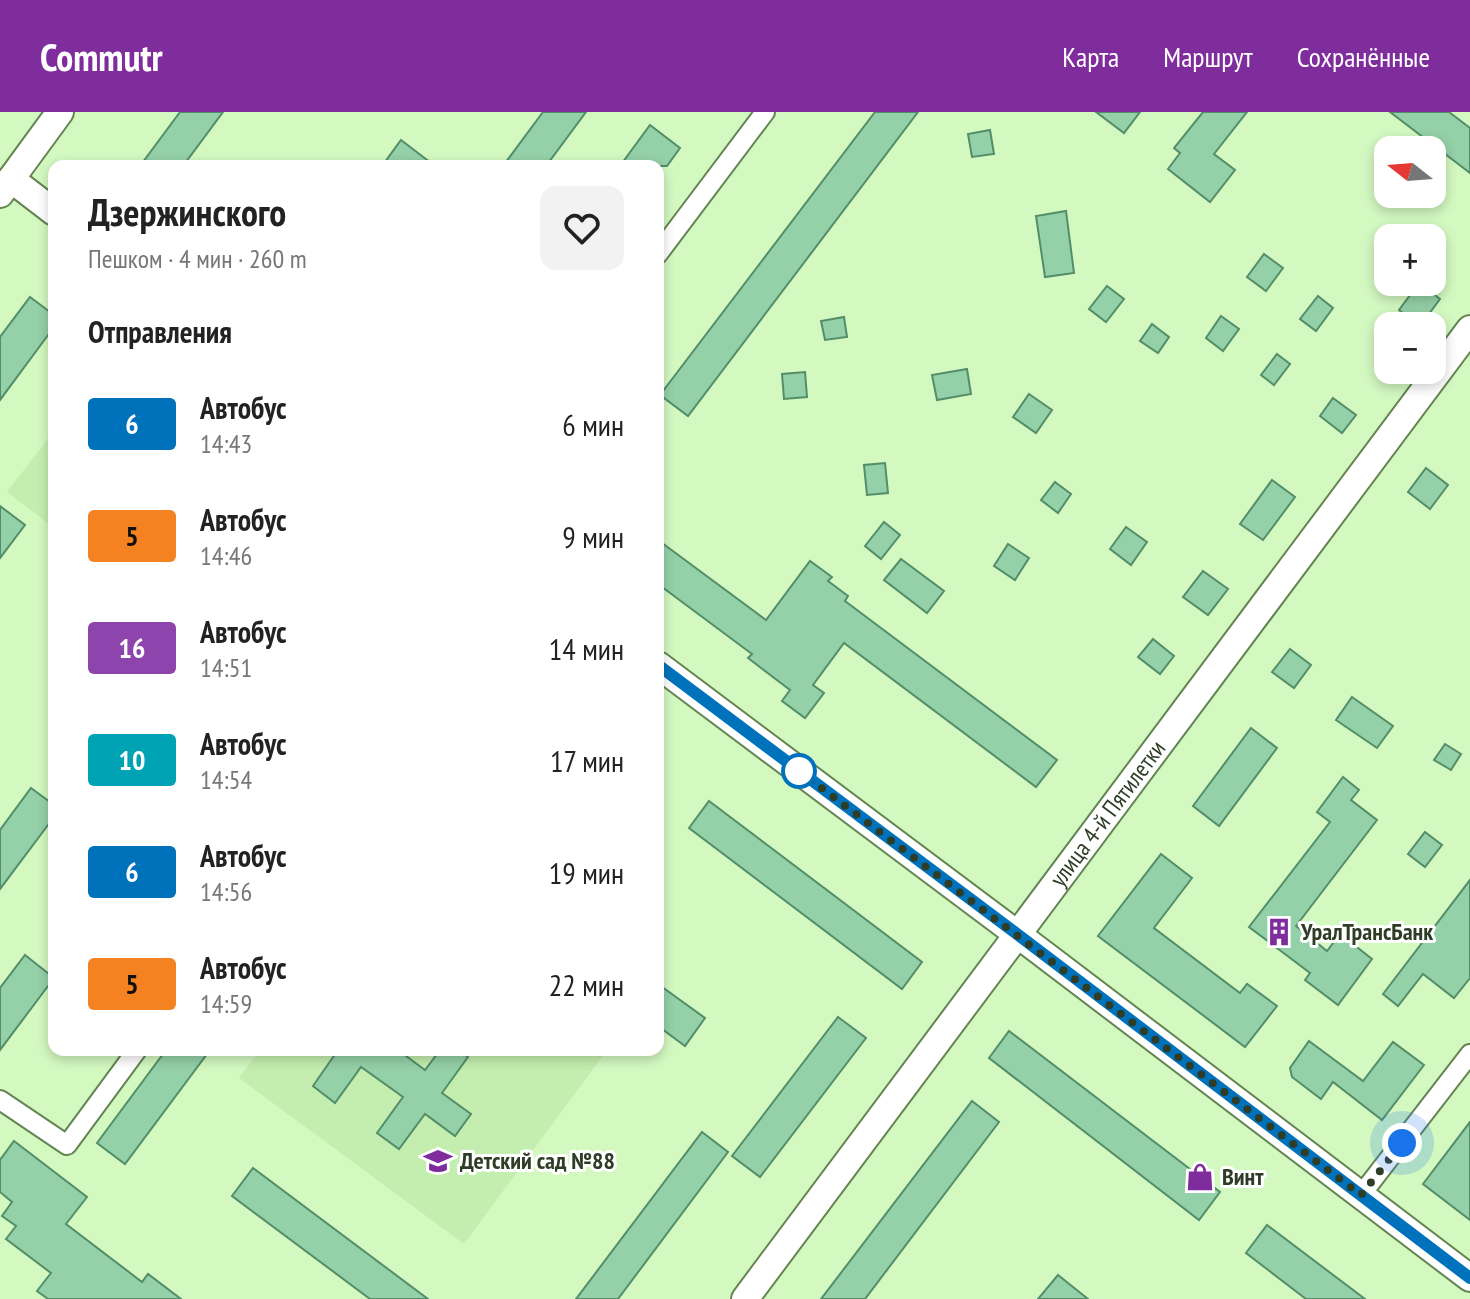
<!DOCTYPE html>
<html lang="ru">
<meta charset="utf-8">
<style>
body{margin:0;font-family:"PT Sans Narrow",sans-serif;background:#f2f2f2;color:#222;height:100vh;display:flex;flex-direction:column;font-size:30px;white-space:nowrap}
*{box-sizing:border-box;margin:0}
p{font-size:26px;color:#767676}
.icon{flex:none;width:44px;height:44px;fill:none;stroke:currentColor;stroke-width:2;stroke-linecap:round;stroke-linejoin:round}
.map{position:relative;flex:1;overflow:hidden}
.side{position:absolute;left:48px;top:48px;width:616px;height:896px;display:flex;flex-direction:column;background:#fff;border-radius:16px;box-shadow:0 4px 12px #0003}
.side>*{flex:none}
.badge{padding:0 16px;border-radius:6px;font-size:28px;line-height:52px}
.needle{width:52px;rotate:287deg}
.fabs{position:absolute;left:1374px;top:24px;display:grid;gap:16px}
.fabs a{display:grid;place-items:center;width:72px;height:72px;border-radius:16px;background:#fff;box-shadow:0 4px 12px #0003;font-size:40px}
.you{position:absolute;width:40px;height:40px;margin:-20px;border:6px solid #fff;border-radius:50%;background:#1a73e8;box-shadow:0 0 0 12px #1a73e833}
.map>.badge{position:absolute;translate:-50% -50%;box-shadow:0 0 0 4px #fff}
h2{padding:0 40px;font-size:30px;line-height:72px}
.round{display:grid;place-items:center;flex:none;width:84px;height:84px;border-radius:16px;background:#f2f2f2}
.head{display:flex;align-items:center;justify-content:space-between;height:136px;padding:0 40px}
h1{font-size:38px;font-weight:700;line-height:60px}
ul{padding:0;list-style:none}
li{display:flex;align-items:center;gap:24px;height:112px;padding:0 40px}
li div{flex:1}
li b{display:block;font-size:30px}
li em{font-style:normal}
li .badge{min-width:88px;font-weight:700;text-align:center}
header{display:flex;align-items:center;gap:48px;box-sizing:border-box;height:112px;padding:0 40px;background:#7f2d9d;color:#fff}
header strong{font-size:38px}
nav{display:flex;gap:44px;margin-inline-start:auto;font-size:28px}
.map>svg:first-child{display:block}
.built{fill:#c4eeaf}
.building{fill:#94d0a8;stroke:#538e69;stroke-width:2}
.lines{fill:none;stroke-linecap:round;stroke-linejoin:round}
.street-casing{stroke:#648552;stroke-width:22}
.secondary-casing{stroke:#648552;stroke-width:30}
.street{stroke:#fff;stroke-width:18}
.secondary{stroke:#fff;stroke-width:26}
.line-casing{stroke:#fff;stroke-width:18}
.line{stroke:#0072bc;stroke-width:12}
.walk{stroke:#2f3d27;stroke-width:8;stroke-dasharray:0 14.4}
.stop-dot{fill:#fff;stroke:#0072bc;stroke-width:4}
.labels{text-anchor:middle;stroke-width:6;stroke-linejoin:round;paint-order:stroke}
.street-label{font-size:24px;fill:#2f3d27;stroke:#fff}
.poi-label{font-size:24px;font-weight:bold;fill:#2f3d27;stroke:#fff;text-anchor:start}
</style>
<header>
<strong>Commutr</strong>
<nav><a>Карта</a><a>Маршрут</a><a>Сохранённые</a></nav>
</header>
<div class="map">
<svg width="1470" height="1187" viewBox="0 0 1470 1187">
<rect width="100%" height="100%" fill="#d3f8c0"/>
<g class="built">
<polygon points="54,319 54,416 7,380"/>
<polygon points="260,938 607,938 464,1132 239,966"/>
</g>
<g class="building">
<polygon points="180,0 223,0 183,54 140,54"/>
<polygon points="543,0 586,0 546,54 503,54"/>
<polygon points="875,0 918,0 688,304 660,283"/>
<polygon points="1096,0 1140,0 1124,21"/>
<polygon points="1203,0 1247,0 1214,42 1235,58 1210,90 1168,57 1180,41 1174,36"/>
<polygon points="1390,0 1449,0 1470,16 1470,61"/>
<polygon points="650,13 680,36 667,54 620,54"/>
<polygon points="990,18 994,42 972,45 968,22"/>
<polygon points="401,28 435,54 382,54"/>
<polygon points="1066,99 1074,161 1045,165 1036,104"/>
<polygon points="1264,142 1283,156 1266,179 1247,165"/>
<polygon points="1419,171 1440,187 1420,214 1399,198"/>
<polygon points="1107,174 1124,187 1106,210 1089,197"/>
<polygon points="1318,184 1333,196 1316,219 1300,207"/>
<polygon points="30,185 54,203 54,215 0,288 0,225"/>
<polygon points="1221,204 1239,217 1223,239 1206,226"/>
<polygon points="844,205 847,225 825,228 821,209"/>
<polygon points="1152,212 1169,225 1158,241 1140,229"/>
<polygon points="1277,242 1290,252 1274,273 1261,263"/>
<polygon points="967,257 971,282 937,288 932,263"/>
<polygon points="805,260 807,285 784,287 782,262"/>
<polygon points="1029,282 1052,298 1036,321 1013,305"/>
<polygon points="1333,286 1356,303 1342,321 1320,304"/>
<polygon points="885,351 888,381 867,383 864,353"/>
<polygon points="1426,356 1448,373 1430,397 1408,380"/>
<polygon points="1272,368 1295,385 1263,428 1240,412"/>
<polygon points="1055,370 1071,382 1058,401 1041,388"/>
<polygon points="0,394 25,413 0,446"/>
<polygon points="884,410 900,423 881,447 865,434"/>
<polygon points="1126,415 1147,430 1131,453 1110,437"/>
<polygon points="658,428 766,508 810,449 832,465 828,469 848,484 845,489 1057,648 1036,675 844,531 813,573 824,581 805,606 782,589 790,578 748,546 752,542 658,472"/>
<polygon points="1008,432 1029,446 1015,468 994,454"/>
<polygon points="901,447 944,479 927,501 884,468"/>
<polygon points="1203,459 1228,477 1208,503 1183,485"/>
<polygon points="1153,527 1174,544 1160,562 1138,545"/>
<polygon points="1290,537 1311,553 1294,576 1272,560"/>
<polygon points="1352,585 1393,614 1377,636 1336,608"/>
<polygon points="1251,616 1277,636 1219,714 1193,694"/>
<polygon points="1445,632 1461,642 1451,658 1434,648"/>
<polygon points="1343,665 1359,678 1351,688 1377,708 1296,814 1327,839 1340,822 1372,847 1338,893 1305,868 1310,861 1249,815 1330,710 1317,700"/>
<polygon points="31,676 54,693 54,705 0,777 0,718"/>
<polygon points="709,689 922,850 902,877 689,716"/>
<polygon points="1425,720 1442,733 1425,755 1408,742"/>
<polygon points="1161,742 1192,766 1154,816 1240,881 1247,872 1277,894 1245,935 1098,824"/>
<polygon points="1470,768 1470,866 1454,886 1423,862 1398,894 1383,882"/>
<polygon points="25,843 54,866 0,938 0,876"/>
<polygon points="658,872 705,906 685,934 658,914"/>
<polygon points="838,905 866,926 760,1065 732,1044"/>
<polygon points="1009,919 1220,1080 1199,1108 989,946"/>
<polygon points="1309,929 1363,969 1393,930 1424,953 1382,1008 1333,970 1321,987 1292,965 1290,956"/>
<polygon points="166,938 210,938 125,1052 97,1031"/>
<polygon points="338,938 398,938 425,958 440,938 458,938 468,945 442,981 471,1002 455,1024 425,1002 399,1037 377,1021 403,985 361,955 335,991 313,974"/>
<polygon points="972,989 999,1010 865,1187 821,1187"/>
<polygon points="1470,1010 1470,1108 1423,1072"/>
<polygon points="702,1020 728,1040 618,1187 576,1187"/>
<polygon points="14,1029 87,1085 66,1112 142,1170 148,1162 181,1187 48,1187 37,1179 51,1161 6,1127 16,1114 2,1104 12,1090 0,1080 0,1048"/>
<polygon points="253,1056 428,1187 370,1187 232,1084"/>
<polygon points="1267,1113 1365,1187 1306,1187 1246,1141"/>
<polygon points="1058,1163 1088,1187 1038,1187"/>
</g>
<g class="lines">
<defs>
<g id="street">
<polyline points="658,142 765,0"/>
<polyline points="0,988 67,1033 137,938"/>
<polyline points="1361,1083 1470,942"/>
</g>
<g id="secondary">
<polyline points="11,67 54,100"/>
<polyline points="0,82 60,0"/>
<polyline points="658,553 1017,822 1470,1166"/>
<path id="s1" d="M 745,1187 L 1470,217"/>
</g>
</defs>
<use href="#street" class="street-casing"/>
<use href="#secondary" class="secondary-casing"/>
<use href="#street" class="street"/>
<use href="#secondary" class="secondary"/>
</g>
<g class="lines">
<defs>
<polyline id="line" points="658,553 1017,822 1470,1166"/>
</defs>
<use href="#line" class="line-casing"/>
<use href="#line" class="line"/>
<polyline class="walk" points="799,659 1361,1083 1402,1031"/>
</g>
<defs>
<symbol id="building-bare" viewBox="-9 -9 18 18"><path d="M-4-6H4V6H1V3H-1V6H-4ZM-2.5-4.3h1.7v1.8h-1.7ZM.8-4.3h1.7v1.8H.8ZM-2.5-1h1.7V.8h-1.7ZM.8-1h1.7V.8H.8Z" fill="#7f2d9d" stroke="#fff" stroke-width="2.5" paint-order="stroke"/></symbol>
<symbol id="school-bare" viewBox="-9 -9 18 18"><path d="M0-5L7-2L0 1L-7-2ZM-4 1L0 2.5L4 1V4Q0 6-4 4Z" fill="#7f2d9d" stroke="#fff" stroke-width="2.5" paint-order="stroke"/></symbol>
<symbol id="shop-bare" viewBox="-9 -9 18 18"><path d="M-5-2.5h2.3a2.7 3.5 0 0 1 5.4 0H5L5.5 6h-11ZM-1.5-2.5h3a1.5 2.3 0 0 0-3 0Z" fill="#7f2d9d" stroke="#fff" stroke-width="2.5" paint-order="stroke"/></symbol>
</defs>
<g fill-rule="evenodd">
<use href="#building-bare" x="1259" y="800" width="40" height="40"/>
<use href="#school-bare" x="418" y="1029" width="40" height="40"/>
<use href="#shop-bare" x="1180" y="1045" width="40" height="40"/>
</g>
<circle class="stop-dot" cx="799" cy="659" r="16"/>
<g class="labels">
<g class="street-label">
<text dy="8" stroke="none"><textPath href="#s1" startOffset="606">улица 4-й Пятилетки</textPath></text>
</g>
<g class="poi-label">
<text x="1301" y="828">УралТрансБанк</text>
<text x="460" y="1057">Детский сад №88</text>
<text x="1222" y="1073">Винт</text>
</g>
</g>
</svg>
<div class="fabs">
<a><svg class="needle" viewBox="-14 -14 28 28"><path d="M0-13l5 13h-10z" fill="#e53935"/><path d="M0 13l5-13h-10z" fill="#767676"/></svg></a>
<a>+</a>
<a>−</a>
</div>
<div class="you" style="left:1402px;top:1031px"></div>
<section class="side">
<div class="head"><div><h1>Дзержинского</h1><p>Пешком · 4 мин · 260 m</p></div><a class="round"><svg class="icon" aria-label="heart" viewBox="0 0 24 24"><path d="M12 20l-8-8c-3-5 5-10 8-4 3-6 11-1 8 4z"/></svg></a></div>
<h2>Отправления</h2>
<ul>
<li><span class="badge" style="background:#0072bc;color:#fff">6</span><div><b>Автобус</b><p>14:43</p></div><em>6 мин</em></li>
<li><span class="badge" style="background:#f58220;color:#111">5</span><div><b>Автобус</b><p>14:46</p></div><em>9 мин</em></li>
<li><span class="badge" style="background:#8e44ad;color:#fff">16</span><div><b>Автобус</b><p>14:51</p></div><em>14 мин</em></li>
<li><span class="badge" style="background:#00a3b4;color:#fff">10</span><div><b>Автобус</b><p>14:54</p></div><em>17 мин</em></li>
<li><span class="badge" style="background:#0072bc;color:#fff">6</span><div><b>Автобус</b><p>14:56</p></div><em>19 мин</em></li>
<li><span class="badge" style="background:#f58220;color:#111">5</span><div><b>Автобус</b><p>14:59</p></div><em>22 мин</em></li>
</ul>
</section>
</div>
